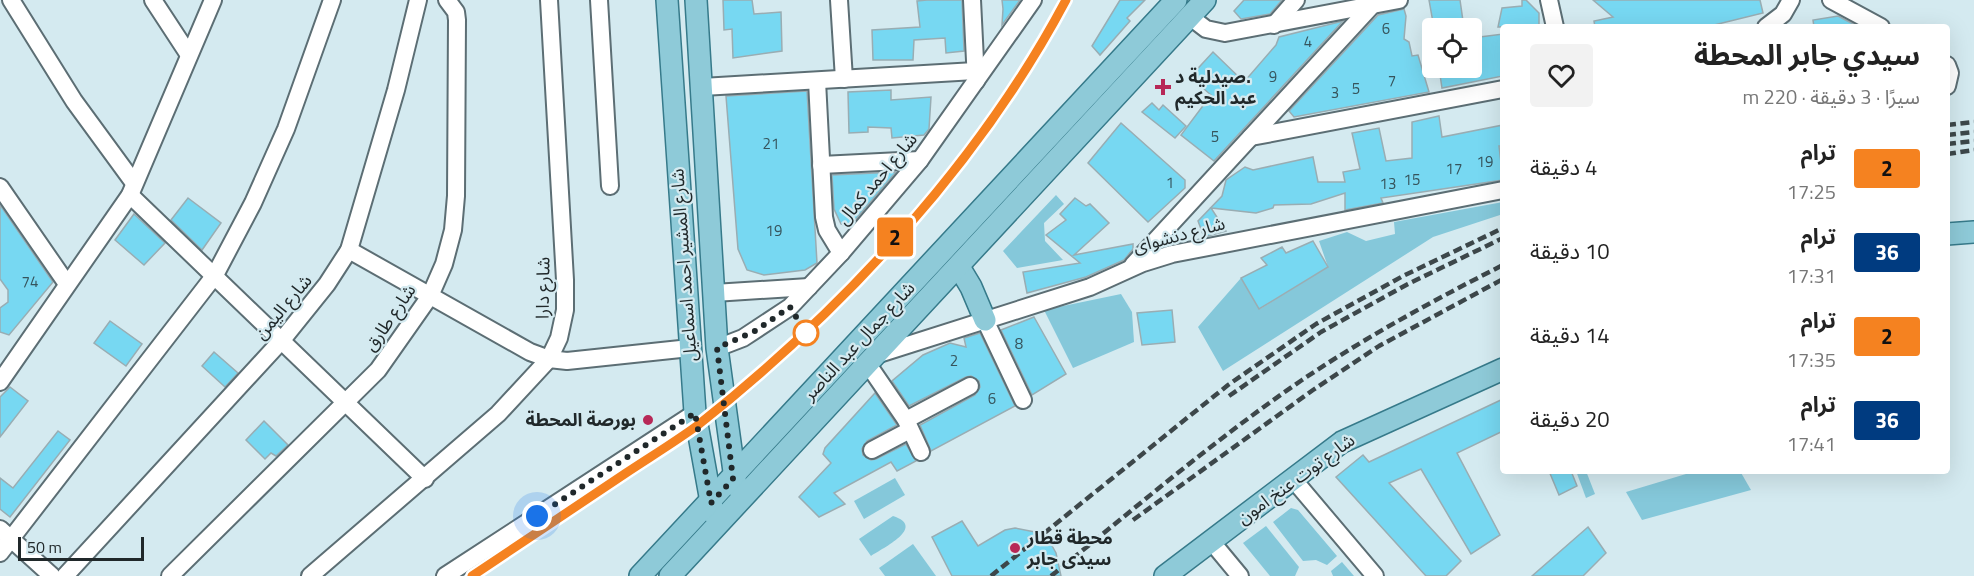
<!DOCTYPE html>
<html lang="ar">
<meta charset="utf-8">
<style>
body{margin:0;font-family:"Titillium Web","Noto Sans Arabic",sans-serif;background:#f2f2f2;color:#222;direction:rtl;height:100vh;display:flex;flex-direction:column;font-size:22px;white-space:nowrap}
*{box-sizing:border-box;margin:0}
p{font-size:20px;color:#767676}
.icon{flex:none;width:33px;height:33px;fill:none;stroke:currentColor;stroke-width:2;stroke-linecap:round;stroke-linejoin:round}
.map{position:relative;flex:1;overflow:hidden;direction:ltr}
.details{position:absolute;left:1500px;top:24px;width:450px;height:450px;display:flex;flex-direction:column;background:#fff;border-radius:6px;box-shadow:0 6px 24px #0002;direction:rtl}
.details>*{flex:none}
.badge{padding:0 12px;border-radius:4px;font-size:21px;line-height:39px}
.tools{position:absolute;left:1422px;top:18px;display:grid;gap:12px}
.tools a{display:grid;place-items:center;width:60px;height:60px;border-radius:6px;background:#fff;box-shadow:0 6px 24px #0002;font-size:30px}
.scale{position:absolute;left:18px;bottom:15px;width:126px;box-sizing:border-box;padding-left:6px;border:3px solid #20282a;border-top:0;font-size:16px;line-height:21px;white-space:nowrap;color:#20282a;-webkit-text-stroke:4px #d4eaf0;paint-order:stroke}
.you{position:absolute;width:30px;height:30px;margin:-15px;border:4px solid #fff;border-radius:50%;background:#1a73e8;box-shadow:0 0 0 9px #1a73e833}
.map>.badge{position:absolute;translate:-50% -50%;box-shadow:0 0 0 3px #fff}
.round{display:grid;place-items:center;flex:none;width:63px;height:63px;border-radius:6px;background:#f2f2f2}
.overview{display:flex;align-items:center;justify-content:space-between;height:102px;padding:0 30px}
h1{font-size:28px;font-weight:700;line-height:45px}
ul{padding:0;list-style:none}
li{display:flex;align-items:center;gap:18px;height:84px;padding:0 30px}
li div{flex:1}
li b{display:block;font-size:22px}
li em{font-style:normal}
li .badge{min-width:66px;font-weight:700;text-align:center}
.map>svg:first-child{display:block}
.green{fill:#85c8da}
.building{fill:#77d8f2;stroke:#99adb3;stroke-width:1.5}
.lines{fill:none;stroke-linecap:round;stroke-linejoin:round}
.minor-casing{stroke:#5c6e74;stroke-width:20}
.major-casing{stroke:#367a8a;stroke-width:24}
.minor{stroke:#fff;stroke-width:16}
.major{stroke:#8ecad8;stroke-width:21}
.rail{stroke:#3d474a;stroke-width:4.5;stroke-dasharray:9 4.5;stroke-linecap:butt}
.line-casing{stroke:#fff;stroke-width:14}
.line{stroke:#f58220;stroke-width:9}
.walk{stroke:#20282a;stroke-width:6;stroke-dasharray:0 10.8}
.poi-dot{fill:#b72857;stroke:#d4eaf0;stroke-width:2}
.stop-dot{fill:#fff;stroke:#f58220;stroke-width:3}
.labels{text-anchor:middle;stroke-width:4.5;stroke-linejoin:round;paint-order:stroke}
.number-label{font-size:15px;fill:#36545c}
.poi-label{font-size:18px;font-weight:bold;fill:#20282a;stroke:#d4eaf0;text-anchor:start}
.street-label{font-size:18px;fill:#20282a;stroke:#d4eaf0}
</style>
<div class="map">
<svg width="1974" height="576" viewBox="0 0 1974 576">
<rect width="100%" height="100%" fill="#d4eaf0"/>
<g class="green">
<polygon points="1056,195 1064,204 1044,223 1045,241 1063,260 1017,268 1003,251"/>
<polygon points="1503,202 1503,214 1433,237 1223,371 1198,327 1241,278 1260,309 1328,267 1319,241 1347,232 1366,241 1395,234 1394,222"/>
<polygon points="1121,294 1132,312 1134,342 1073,368 1044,310"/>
<polygon points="1576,471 1586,471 1595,494 1586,498"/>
<polygon points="1696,471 1740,471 1751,490 1642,520 1626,492"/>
<polygon points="895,478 905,495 864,519 854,501"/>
<polygon points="1291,508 1298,510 1337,556 1327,565 1316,560 1303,561 1273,522"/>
<path d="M 893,516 C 927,527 883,548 871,556 L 859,539 Z"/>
<polygon points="1266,526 1299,567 1295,576 1270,576 1243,543"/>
<polygon points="913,544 936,576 885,576 879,568"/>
<polygon points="1342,562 1354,576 1333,576 1331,571"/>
</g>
<g class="building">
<polygon points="723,0 752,0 754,14 781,12 782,51 733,58 732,29 724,30"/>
<polygon points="927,0 962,0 964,51 946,53 945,38 914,40 913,60 873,60 872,30 920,27 917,1"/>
<polygon points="1002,0 1020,0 1002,25 1003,9"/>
<polygon points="1120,0 1145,0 1127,18 1130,21 1100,55 1092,46"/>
<polygon points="1244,0 1282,0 1270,14 1241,19 1234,11"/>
<polygon points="1429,0 1460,0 1464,28 1434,28"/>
<polygon points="1522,0 1526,0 1539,13 1539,27 1498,27 1502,8 1522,6"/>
<polygon points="1593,0 1760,0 1763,13 1706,27 1595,27 1594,21 1613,17"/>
<polygon points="1404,9 1406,16 1404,39 1409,42 1412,56 1418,55 1429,92 1294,117 1289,111 1378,15"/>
<polygon points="1838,16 1859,27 1814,27 1813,20"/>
<polygon points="1343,21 1214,161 1181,135 1211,95 1190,77 1213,52 1244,82 1276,45 1279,37"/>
<polygon points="1503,34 1503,76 1442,88 1439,68 1472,68 1472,38"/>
<polygon points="891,90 891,100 931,97 929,129 924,135 892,138 891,128 868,127 868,132 849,133 848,92"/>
<polygon points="807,91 817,263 805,270 764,275 747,270 738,249 726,96"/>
<polygon points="1152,103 1159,110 1163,105 1186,126 1175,138 1142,112"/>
<polygon points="1439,116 1442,137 1503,125 1503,146 1499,146 1503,180 1381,198 1383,203 1345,210 1345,193 1311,204 1274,205 1273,208 1256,213 1211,208 1226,231 1204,237 1198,221 1222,196 1226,180 1245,167 1253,170 1313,157 1318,182 1345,182 1343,172 1360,169 1352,133 1379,128 1386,161 1412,158 1412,122"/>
<polygon points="1121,123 1185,180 1185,188 1148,222 1088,163"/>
<polygon points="896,172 849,227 841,224 834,209 832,175"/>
<polygon points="188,198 221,223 202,250 171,220"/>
<polygon points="1075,198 1086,206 1090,204 1109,223 1074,255 1133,244 1133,249 1124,260 1086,277 1027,293 1023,272 1080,263 1046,235 1066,220 1060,214"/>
<polygon points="0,205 53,282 9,335 0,332 0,308 8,302 8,290 0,279"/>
<polygon points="134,214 165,243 144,265 115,240"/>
<polygon points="1313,241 1328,267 1259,309 1241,278 1267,265 1261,258 1282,247 1286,253"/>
<polygon points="1172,310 1175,342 1142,345 1137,313"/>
<polygon points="1034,317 1066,374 1032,395 1001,330"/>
<polygon points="110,321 142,344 126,366 94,343"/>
<polygon points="980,333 1015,406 931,451 920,425 975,395 980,387 979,381 971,376 966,377 909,406 892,381 923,355 950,343 966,347 964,338"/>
<polygon points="214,352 238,373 225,387 202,366"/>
<polygon points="10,387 28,401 0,437 0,397"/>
<polygon points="875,393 897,425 867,441 862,449 863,455 871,460 876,459 906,444 916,461 897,471 891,462 834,493 845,504 819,517 799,497 831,463 823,454 825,448"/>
<polygon points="1503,399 1503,431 1457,453 1500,535 1471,554 1421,469 1389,483 1461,561 1446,576 1426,576 1336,477 1363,455 1369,462"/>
<polygon points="264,421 288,445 276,456 271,453 265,459 246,440"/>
<polygon points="58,431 70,440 10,517 0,509 0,478 13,488"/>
<polygon points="1549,471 1571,471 1577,486 1559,495"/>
<polygon points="962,521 978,546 1005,530 1015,528 1035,532 1051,544 1056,553 1061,576 952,576 932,537"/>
<polygon points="1588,527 1606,553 1583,576 1532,576"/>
</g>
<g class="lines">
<defs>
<g id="minor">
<polyline points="11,0 74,101 134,183"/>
<polyline points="153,0 189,55"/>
<polyline points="599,0 610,186"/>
<polyline points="839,0 844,79"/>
<polyline points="972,0 976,81"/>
<polyline points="1549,0 1555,27"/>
<polyline points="1831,0 1881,27"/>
<polyline points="1189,16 1206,29 1225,33 1399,0"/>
<polyline points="1274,25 1296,0"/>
<polyline points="1766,27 1783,14 1791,0"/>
<polyline points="1947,65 1950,73 1947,86"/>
<polyline points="817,81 824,217 827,230 841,253"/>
<polyline points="702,87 975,71"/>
<polyline points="1251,137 1503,89"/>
<polyline points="821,165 920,160"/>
<polyline points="0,187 67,284"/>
<polyline points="130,195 425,479"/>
<polyline points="349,250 530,352 549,359 567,361 690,348"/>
<polyline points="1133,265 1377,0"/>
<polyline points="714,293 809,287"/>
<polyline points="985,320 1023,400"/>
<polyline points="717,348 743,338 790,307 841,253 920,160 1033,0"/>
<polyline points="876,355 1090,287 1143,263 1172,254 1503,190"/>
<polyline points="867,363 906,420 921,452"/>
<polyline points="0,382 130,195 213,0"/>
<polyline points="906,420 970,386"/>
<polyline points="872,450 910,430"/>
<polyline points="1293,479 1375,576"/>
<polyline points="0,529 52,576"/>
<polyline points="1211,541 1240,576"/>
<polyline points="0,553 215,275 253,203 286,129 332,0"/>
<polyline points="65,576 282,340 327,284 349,250 396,90 418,0"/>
<polyline points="170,576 378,370 430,296 444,264 453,230 456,196 457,20 456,12 447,0"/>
<polyline points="310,576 498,414 549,359 559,338 565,310 565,280 549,0"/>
<polyline points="445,576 695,413"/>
</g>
<g id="major">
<polyline points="667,0 695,413 713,513"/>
<polyline points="696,0 717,348 736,486"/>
<polyline points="1947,234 1974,232"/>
<polyline points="959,267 971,287 985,320"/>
<polyline points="640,576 1176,0"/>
<polyline points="670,576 1205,0"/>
<polyline points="1165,576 1342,442 1503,369"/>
</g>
</defs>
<use href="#minor" class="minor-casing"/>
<use href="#major" class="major-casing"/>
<use href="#minor" class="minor"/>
<use href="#major" class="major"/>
<g class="rail">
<polyline points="1947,125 1974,122"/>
<polyline points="1947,135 1974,132"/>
<polyline points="1947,144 1974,141"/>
<polyline points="1947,154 1974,150"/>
<polyline points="1229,396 1321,332 1408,284 1503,238"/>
<polyline points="1133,520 1313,390 1379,346 1503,279"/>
<polyline points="991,576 1228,385 1316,324 1403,276 1503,228"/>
<path d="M 1051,576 C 1133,510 1214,440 1302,380 C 1366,337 1434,300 1503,265"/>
</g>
</g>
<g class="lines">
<defs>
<path id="line" d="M 472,576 C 523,542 575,507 626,473 C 650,457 675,442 698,425 C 843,310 979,164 1066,0"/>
</defs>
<use href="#line" class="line-casing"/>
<use href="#line" class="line"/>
<polyline class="walk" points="537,516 695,413 711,503 733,479 717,348 755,331 790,307 806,333"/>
</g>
<g class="poi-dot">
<path d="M1160 78h6v6h6v6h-6v6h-6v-6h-6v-6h6z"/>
<circle cx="648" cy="420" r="6"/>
<circle cx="1015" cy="548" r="6"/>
</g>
<circle class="stop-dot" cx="806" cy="333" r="12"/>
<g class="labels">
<g class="number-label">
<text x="1386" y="34">6</text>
<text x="1308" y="47">4</text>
<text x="1273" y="82">9</text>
<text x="1392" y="86">7</text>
<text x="1356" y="94">5</text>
<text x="1335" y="98">3</text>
<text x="1215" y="142">5</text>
<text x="771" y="149">21</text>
<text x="1485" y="167">19</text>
<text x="1454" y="174">17</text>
<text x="1412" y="185">15</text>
<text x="1170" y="188">1</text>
<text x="1388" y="189">13</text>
<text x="774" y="236">19</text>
<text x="30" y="287">74</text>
<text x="1019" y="349">8</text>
<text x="954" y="366">2</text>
<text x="992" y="404">6</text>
</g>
<g class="poi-label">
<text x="1175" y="83">صيدلية د.<tspan x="1175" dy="21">عبد الحكيم</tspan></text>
<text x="636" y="426" text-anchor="end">بورصة المحطة</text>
<text x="1027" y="544">محطة قطار<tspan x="1027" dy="21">سيدى جابر</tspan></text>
</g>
<g class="street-label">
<text transform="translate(877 179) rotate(-50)" y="6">شارع احمد كمال</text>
<text transform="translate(1179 235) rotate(-15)" y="6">شارع دنشواى</text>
<text transform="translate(684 265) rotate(-94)" y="6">شارع المشير احمد اسماعيل</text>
<text transform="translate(543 288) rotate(-89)" y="6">شارع دارا</text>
<text transform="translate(283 307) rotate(-50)" y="6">شارع اليمن</text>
<text transform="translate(390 318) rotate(-56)" y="6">شارع طارق</text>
<text transform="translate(859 341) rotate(-47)" y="6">شارع جمال عبد الناصر</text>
<text transform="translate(1296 479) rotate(-36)" y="6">شارع توت عنخ امون</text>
</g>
</g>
</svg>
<div class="tools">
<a><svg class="icon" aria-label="locate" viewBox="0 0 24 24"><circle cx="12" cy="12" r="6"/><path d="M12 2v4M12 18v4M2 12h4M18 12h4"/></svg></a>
</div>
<div class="scale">50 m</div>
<div class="you" style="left:537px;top:516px"></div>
<b class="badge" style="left:895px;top:237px;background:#f58220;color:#111">2</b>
<section class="details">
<div class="overview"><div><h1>سيدي جابر المحطة</h1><p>سيرًا · 3 دقيقة · 220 m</p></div><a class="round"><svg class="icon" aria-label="heart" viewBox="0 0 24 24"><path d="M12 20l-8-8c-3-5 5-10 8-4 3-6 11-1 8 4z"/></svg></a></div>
<ul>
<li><span class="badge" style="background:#f58220;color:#111">2</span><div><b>ترام</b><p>17:25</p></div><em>4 دقيقة</em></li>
<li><span class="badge" style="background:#003b80;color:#fff">36</span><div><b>ترام</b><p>17:31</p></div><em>10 دقيقة</em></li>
<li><span class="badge" style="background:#f58220;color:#111">2</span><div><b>ترام</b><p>17:35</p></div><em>14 دقيقة</em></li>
<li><span class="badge" style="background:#003b80;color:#fff">36</span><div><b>ترام</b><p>17:41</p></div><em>20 دقيقة</em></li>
</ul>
</section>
</div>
